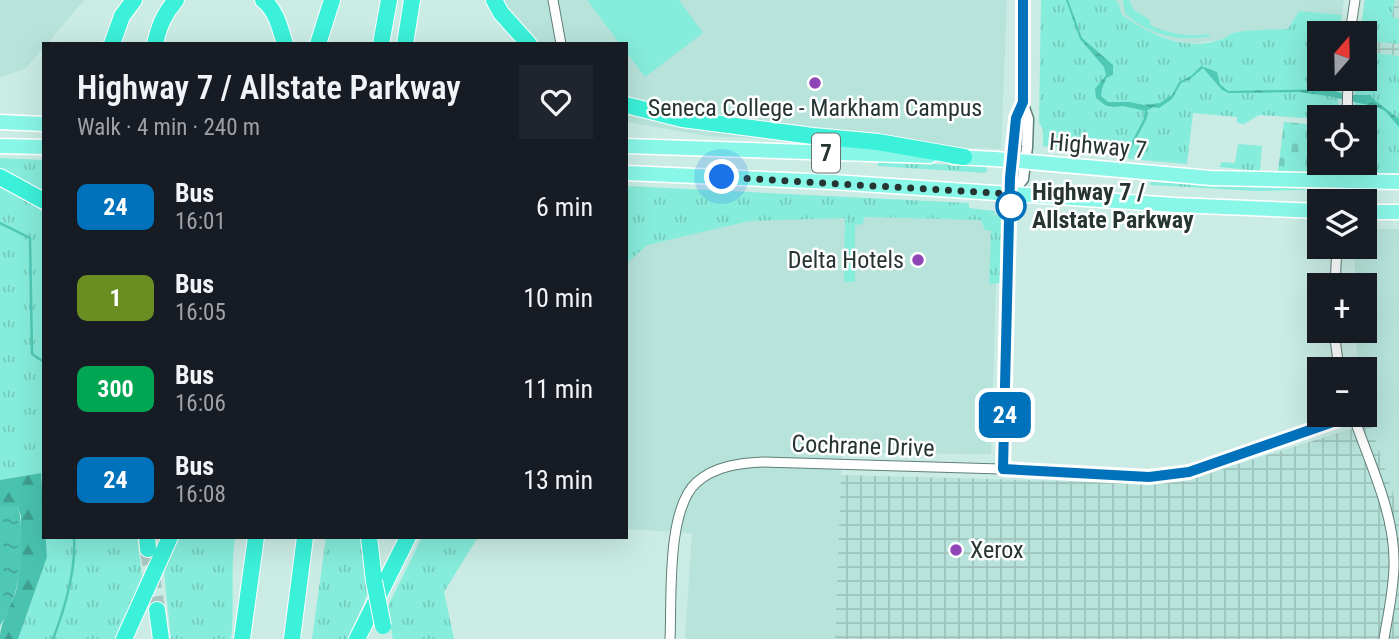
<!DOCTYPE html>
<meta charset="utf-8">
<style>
body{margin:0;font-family:"Roboto Condensed",sans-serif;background:#20242c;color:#f1f3f6;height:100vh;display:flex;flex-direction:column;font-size:26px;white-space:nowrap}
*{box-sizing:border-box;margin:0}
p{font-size:23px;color:#9ea1a6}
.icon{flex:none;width:38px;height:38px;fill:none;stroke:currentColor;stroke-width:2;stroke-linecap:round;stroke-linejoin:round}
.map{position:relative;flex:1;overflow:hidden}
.details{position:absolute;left:42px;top:42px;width:586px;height:497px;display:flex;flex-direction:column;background:#171b24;border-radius:0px;box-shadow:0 7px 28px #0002}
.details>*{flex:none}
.badge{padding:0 14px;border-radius:10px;font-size:24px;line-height:46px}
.needle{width:46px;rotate:20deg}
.buttons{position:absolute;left:1307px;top:21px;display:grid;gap:14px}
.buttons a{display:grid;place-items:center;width:70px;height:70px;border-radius:0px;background:#171b24;box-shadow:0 7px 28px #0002;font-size:35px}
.you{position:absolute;width:35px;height:35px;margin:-18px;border:5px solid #fff;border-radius:50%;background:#1a73e8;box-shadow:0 0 0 10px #1a73e833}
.map>.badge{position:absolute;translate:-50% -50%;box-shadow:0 0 0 4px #fff}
.round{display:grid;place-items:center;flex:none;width:74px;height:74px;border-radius:0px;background:#20242c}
.summary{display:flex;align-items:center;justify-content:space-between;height:119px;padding:0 35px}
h1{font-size:33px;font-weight:600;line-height:52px}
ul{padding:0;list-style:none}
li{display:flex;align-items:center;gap:21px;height:91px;padding:0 35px}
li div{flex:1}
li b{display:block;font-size:26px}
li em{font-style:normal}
li .badge{min-width:77px;font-weight:700;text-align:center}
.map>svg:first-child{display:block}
.built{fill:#b7e3da}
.industrial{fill:url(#industrial-grid)}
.grass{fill:url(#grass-tufts)}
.forest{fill:url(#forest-firs)}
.cemetery{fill:url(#cemetery-stones)}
.pitch{fill:#86ecdb}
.water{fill:url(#water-ripples)}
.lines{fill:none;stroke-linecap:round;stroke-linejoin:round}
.stream{stroke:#50c8b6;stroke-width:2.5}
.motorway-tunnel{stroke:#a9c7c1;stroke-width:16;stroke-dasharray:16 8;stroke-linecap:butt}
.minor-casing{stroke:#5f7f79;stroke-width:11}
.tertiary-casing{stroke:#5f7f79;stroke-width:13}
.primary-casing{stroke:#fff;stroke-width:17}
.motorway-casing{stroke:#fff;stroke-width:18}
.minor{stroke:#fff;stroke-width:9}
.tertiary{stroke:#fff;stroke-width:10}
.primary{stroke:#89f7e8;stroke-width:14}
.motorway{stroke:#3bf1d9;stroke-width:16}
.motorway-bridge-casing{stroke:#fff;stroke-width:18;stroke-linecap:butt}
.motorway-bridge{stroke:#3bf1d9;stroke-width:16}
.line-casing{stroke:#fff;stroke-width:16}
.line{stroke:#0072bc;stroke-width:10}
.walk{stroke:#273532;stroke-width:7;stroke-dasharray:0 12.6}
.poi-dot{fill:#9045b6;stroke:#fff;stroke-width:2.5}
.stop-dot{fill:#fff;stroke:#0072bc;stroke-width:3.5}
.labels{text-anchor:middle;stroke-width:5;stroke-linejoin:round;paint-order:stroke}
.shield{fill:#fff;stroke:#687270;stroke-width:2}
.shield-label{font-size:23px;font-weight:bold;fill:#273532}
.poi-label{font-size:24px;fill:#273532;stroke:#fff}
.street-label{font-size:24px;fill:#273532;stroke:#fff}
.stop-label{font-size:24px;font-weight:bold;fill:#273532;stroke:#fff;text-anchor:start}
</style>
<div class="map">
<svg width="1399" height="639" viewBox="0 0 1399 639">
<defs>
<pattern id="industrial-grid" width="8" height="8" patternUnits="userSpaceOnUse" patternTransform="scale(1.75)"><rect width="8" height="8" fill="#b7e3da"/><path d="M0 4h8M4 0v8" fill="none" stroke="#9dc3bc"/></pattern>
<pattern id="grass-tufts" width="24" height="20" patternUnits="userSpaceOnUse" patternTransform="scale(1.75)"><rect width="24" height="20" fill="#86ecdb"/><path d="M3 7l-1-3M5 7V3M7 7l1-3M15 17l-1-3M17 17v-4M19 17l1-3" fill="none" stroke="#74cbbc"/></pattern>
<pattern id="forest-firs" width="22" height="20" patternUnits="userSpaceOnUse" patternTransform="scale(1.75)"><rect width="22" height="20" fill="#49c2b0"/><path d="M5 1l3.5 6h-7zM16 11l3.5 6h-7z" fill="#3d9e90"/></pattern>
<pattern id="cemetery-stones" width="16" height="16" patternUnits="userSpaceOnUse" patternTransform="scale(1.75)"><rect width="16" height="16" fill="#86ecdb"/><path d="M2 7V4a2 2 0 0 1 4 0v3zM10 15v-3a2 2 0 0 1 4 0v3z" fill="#74cbbc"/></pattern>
<pattern id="water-ripples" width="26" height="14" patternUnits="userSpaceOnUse" patternTransform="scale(1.75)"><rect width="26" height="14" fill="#50c8b6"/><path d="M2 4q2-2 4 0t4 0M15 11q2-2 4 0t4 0" fill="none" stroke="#42a395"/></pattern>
</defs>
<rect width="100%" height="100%" fill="#caece5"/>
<g class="built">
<polygon points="0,0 84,0 47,44 44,44 44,47 26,68 0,78"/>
<polygon points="489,0 1007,0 1001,149 707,136 627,122 626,44 517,44"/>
<polygon points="1114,0 1344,0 1342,15 1299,11 1288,29 1231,33 1220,40 1189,44 1174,41 1143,30 1122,15 1118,2"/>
<polygon points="850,204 998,211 991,454 842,453 835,639 685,639 692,533 627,529 626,250 718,218"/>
<polygon points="1365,229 1399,229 1399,512 1370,423 1365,398 1365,369 1359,369 1357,356 1356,331 1365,331 1365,285 1355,285 1355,247 1365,247"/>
</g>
<g class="industrial">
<polygon points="1365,0 1399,0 1399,56 1365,52 1365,33 1360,33"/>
<polygon points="1370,423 1399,512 1399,639 835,639 841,475 1132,483 1219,470"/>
</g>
<g class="grass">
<path d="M 1041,0 L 1114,0 L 1118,2 L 1122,15 C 1149,34 1185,52 1219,40 C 1225,39 1228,34 1233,33 C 1251,29 1271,30 1288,29 L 1299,11 L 1342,15 L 1339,33 L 1320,33 L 1320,79 L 1340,79 L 1337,117 L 1319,119 L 1259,115 L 1244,124 L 1237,123 L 1237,117 L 1193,113 L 1187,164 L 1130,159 L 1122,155 L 1043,146 L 1043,130 L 1039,122 Z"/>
<path d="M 1123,0 L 1129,0 L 1134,10 L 1150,20 L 1150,25 C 1169,34 1189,37 1209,34 L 1210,36 C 1180,42 1147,35 1125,13 Z"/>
<polygon points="1365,0 1395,0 1392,17 1399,19 1399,44 1368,41 1365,39 1365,33 1360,33"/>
<polygon points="1365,52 1399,56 1399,173 1379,173 1354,166 1353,163 1365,163 1365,117 1354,117 1355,79 1365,79"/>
<polygon points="1238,144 1262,146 1260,171 1219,167 1222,162 1235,163"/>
<polygon points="0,158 44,160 44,198 0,171"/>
<polygon points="878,162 985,166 988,170 985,173 878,166"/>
<polygon points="1150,182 1305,189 1306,190 1256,191 1150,185"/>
<polygon points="0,184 25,198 44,213 44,512 41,473 0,480"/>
<polygon points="626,186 969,203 969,208 994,211 994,215 1003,216 1001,283 989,284 991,231 985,230 981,220 864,217 863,224 855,225 855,282 844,282 845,218 749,221 647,245 627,263"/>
<polygon points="45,537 137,537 143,583 117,639 18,639 47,557"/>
<path d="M 177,537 L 235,537 C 230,571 235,605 231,639 L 171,639 L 164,572 Z"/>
<polygon points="326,537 360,537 368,593 348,639 312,639"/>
<polygon points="422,537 478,537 444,592 454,639 393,639 387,608"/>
</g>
<path class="forest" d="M 41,473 L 47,557 L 18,639 L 0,639 C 0,618 15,603 18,582 C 21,561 21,538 21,516 L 17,506 L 0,506 L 0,480 Z"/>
<polygon class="cemetery" points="1284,122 1319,125 1320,163 1339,163 1339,166 1333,166 1330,173 1278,171"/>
<polygon class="pitch" points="587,0 679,0 703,33 645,77 627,53 626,44 620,44"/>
<g class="water">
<polygon points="1066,0 1068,0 1082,38 1113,65 1113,75 1106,78 1102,89 1101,96 1108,102 1130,102 1143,105 1160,103 1172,95 1179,82 1191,76 1201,66 1217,72 1220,84 1228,91 1325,89 1351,95 1371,95 1372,98 1399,119 1399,127 1385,111 1377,107 1328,96 1299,92 1229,93 1222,90 1203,68 1190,79 1181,83 1172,99 1159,108 1153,107 1146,111 1123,106 1114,107 1105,105 1096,98 1095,89 1106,75 1104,67 1080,39"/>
<path d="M 0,506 L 17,506 C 21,516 21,523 21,534 C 23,569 18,595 0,626 Z"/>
</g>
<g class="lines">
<g class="stream">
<polyline points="1127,154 1145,119 1146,111"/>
<polyline points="0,223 30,238 32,354 44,362"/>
<path d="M 53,639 C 65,608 76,570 74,537"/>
</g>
<polyline class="motorway-tunnel" points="148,549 157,610"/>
<defs>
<g id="minor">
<polyline points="553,0 561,44"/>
<polyline points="1350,33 1355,0"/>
<polyline points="1347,117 1348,79"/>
<polyline points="1339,201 1340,181 1345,163"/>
<polyline points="1335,285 1337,247"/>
<polyline points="1334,331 1339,369"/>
<path d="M 1353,415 C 1369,462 1395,513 1394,564 C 1394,589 1388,614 1384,639"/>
<polyline points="1003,469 1011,194"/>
<path d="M 670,639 C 672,599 666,509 697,482 C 715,466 740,463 763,462 L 1036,470 L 1149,477 L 1189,472 L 1353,416"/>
</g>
<g id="tertiary">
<polyline points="1011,194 1023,179 1027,147 1028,119 1022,102 1023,0"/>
<polyline points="1011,194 1016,118 1022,102"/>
</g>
<g id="primary">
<polyline points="0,122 44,124"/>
<polyline points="0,146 44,147"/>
<polyline points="626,146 930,156"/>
<polyline points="953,157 995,159 1211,178 1399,182"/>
<polyline points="626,173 833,182 1175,205 1320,211"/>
<polyline points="1365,212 1399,212"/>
</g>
<g id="motorway">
<path d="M 263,0 C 276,10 280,28 285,44"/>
<polyline points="494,0 501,13 529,44"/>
<polyline points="112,44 122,16 134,0"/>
<path d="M 155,44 C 159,26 164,14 176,0"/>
<polyline points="318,44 332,0"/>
<polyline points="381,44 389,0"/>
<polyline points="405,44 412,0"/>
<polyline points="626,105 682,119 813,136 878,142 964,157"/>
<polyline points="0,177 44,201"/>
<polyline points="147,537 148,549"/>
<polyline points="369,537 374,581"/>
<polyline points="157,610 161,639"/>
<polyline points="124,639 170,537"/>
<polyline points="242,639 256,537"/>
<polyline points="292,639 305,537"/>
<polyline points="357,639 408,537"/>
</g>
</defs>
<use href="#minor" class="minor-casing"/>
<use href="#tertiary" class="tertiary-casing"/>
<use href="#primary" class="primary-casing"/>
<use href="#motorway" class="motorway-casing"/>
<use href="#minor" class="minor"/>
<use href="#tertiary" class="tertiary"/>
<use href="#primary" class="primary"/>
<use href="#motorway" class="motorway"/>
<defs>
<polyline id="motorway-bridge" points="374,581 383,626"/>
</defs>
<use href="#motorway-bridge" class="motorway-bridge-casing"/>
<use href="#motorway-bridge" class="motorway-bridge"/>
</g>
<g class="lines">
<defs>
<polyline id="line" points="1023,0 1023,102 1016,118 1010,178 1003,469 1149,477 1189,472 1353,415"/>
</defs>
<use href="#line" class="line-casing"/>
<use href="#line" class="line"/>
<polyline class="walk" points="722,177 1011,194 1011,206"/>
</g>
<g class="poi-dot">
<circle cx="815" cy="83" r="7"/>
<circle cx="918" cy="260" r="7"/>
<circle cx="956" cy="550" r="7"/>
</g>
<circle class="stop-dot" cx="1011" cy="206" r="14"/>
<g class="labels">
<rect class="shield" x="812" y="133.5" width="28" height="39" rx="5"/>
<g class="shield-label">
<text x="826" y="161">7</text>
</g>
<g class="poi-label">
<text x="815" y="116">Seneca College - Markham Campus</text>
<text x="904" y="268" text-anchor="end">Delta Hotels</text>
<text x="970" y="558" text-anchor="start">Xerox</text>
</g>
<g class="street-label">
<text transform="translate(1098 146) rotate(5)" y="8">Highway 7</text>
<text transform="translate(863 446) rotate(2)" y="8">Cochrane Drive</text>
</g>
<g class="stop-label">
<text x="1032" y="200">Highway 7 /<tspan x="1032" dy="28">Allstate Parkway</tspan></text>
</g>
</g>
</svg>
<div class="buttons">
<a><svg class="needle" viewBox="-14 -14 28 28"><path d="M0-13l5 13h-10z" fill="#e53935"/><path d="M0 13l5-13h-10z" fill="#9ea1a6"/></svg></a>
<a><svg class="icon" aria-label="locate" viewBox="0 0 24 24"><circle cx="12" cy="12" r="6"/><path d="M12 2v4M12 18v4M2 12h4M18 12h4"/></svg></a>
<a><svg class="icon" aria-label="layers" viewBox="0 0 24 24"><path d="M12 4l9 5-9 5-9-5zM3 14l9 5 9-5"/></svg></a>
<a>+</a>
<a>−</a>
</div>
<div class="you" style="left:722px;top:177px"></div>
<b class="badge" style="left:1005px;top:415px;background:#0072bc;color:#fff">24</b>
<section class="details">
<div class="summary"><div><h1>Highway 7 / Allstate Parkway</h1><p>Walk · 4 min · 240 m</p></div><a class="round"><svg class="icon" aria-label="heart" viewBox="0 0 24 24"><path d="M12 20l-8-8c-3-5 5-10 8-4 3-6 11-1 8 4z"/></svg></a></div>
<ul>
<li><span class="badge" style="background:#0072bc;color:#fff">24</span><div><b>Bus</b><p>16:01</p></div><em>6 min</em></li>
<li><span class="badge" style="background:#6b8e23;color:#fff">1</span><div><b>Bus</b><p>16:05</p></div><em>10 min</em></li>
<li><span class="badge" style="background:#00a651;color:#fff">300</span><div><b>Bus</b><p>16:06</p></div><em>11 min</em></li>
<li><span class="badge" style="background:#0072bc;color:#fff">24</span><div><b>Bus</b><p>16:08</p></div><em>13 min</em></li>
</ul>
</section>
</div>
